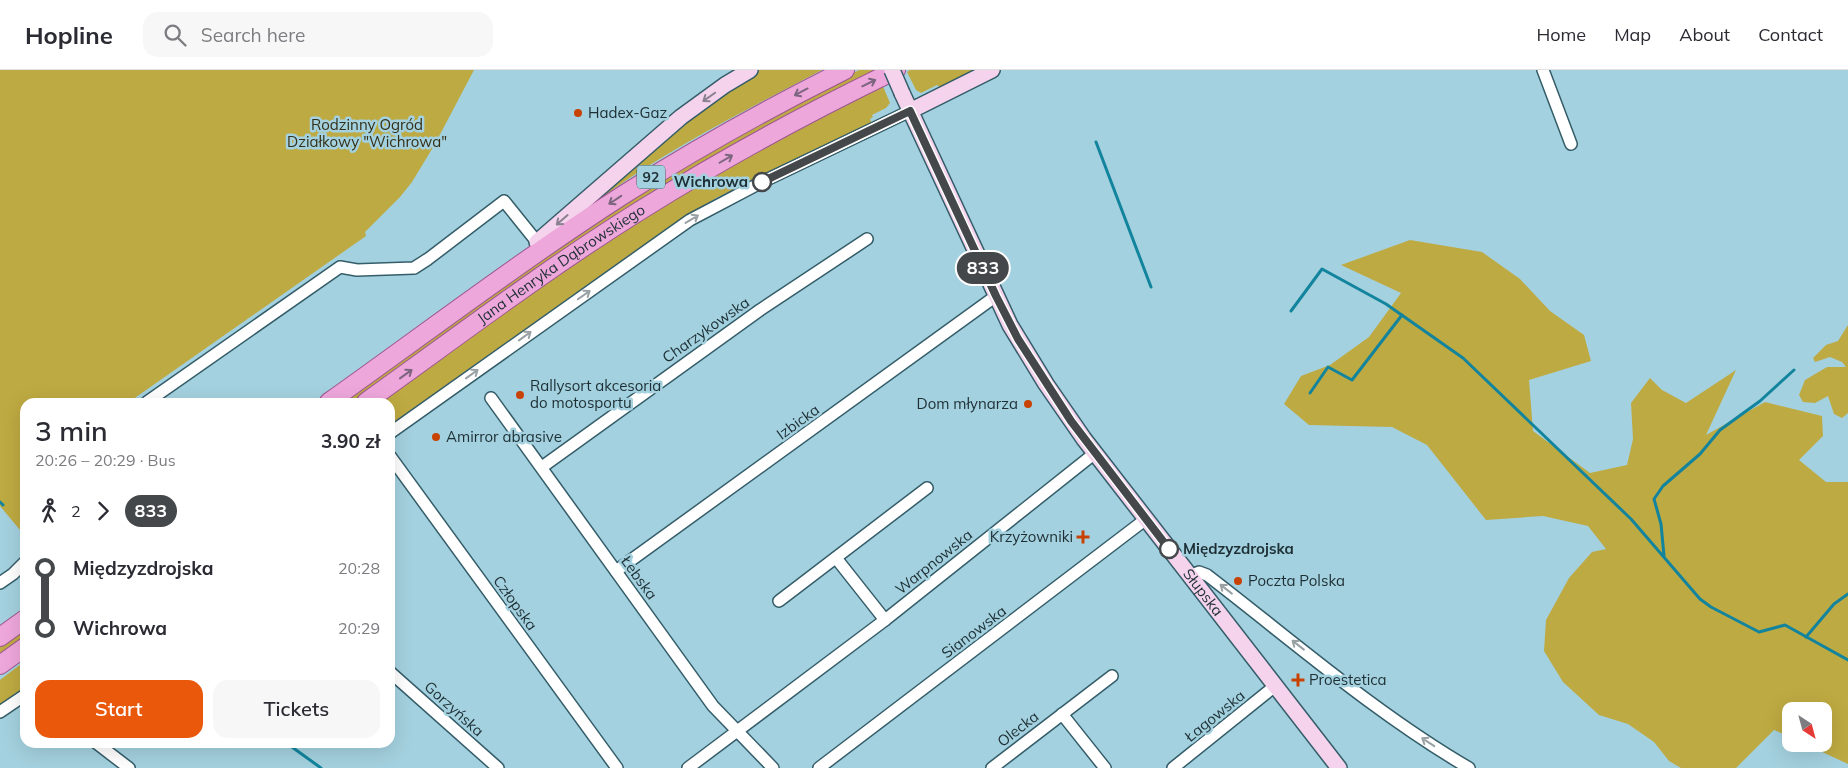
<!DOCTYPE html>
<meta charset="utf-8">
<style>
body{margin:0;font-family:Mulish,sans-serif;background:#f7f7f7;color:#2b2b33;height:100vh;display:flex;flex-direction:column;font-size:19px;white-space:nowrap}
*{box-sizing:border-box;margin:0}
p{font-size:16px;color:#7c7c81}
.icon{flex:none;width:28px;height:28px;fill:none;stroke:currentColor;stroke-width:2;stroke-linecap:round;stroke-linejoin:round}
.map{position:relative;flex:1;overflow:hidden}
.panel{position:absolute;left:20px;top:328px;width:375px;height:350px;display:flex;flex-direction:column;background:#fff;border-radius:15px;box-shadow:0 5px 20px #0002}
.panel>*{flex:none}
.badge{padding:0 10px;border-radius:16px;font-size:18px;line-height:32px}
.needle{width:32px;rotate:144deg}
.fabs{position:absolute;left:1782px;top:632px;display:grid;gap:10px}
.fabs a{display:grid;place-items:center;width:50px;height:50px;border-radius:10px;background:#fff;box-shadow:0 5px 20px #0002;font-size:25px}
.map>.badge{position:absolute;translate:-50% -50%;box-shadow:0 0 0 2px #fff}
.legs{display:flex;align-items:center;gap:8px;height:55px;padding:0 15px;font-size:16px}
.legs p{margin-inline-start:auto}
.summary{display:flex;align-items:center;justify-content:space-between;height:85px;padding:0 15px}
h1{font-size:28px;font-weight:600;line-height:38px}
.primary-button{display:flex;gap:10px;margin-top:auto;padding:10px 15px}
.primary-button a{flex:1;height:58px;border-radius:15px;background:#ea580c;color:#fff;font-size:20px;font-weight:600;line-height:58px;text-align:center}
.primary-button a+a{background:#f7f7f7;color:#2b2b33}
ul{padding:0 15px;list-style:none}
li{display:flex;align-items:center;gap:18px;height:60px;font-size:19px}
li i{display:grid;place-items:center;width:8px;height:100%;margin:0 6px;background:currentColor}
li i::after{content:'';width:12px;height:12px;margin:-6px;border:4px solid;border-radius:50%;background:#fff}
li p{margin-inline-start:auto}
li:first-child i{background:linear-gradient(#0000 50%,currentColor 0)}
li:last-child i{background:linear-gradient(currentColor 50%,#0000 0)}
header{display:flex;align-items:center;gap:30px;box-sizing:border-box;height:70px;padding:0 25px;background:#fff;border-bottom:1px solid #e1e1e2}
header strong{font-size:24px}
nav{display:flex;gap:28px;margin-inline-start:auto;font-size:18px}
.search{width:350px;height:45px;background:#f7f7f7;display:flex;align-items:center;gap:12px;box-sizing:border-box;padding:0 18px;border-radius:15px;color:#7c7c81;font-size:19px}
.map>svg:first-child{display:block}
.green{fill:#beaa42}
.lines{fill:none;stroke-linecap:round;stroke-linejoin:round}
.stream{stroke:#12849d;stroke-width:3}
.street-casing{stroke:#345d69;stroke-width:14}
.secondary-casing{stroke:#345d69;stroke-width:18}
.primary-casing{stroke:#9d5791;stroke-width:20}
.street{stroke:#fff;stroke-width:11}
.secondary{stroke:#f6d3ed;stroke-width:15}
.primary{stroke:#eea7db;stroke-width:18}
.secondary-bridge-casing{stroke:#345d69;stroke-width:18;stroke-linecap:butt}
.secondary-bridge{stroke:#f6d3ed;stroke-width:15}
.oneway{stroke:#7b657f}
.oneway2{stroke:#8a8190}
.oneway3{stroke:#99a1a4}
.line-1-casing{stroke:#fff;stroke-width:11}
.line-1{stroke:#45484a;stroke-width:8}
.poi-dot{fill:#c84204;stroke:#a4d1df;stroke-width:2}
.stop-1-dot{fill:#fff;stroke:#45484a;stroke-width:2.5}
.labels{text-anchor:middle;stroke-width:5;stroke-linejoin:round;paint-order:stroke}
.shield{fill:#a4d1df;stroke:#466067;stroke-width:1}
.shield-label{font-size:14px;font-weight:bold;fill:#1d2f34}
.poi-label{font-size:15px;fill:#1d2f34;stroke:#a4d1df;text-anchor:start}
.park-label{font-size:15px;fill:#343018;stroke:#a4d1df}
.stop-label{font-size:15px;font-weight:bold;fill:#1d2f34;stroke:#a4d1df;text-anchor:end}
.street-label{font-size:15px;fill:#1d2f34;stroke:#a4d1df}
</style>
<header>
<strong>Hopline</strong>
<div class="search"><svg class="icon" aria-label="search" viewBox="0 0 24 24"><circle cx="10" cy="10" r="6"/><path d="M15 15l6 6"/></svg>Search here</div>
<nav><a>Home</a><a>Map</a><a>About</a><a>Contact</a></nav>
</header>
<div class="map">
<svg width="1848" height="698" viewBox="0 0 1848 698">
<rect width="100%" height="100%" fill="#a4d1df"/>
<g class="green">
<polygon points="0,0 474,0 435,74 412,112 400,127 365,162 366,166 129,332 25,332 25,466 0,436"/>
<path d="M 758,0 L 822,0 C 752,37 679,73 615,118 C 597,131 581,145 563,158 L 678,55 Z"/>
<polygon points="859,0 881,0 520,214 355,332 339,332 532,194 664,107 810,25"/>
<polygon points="910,0 981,0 942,19 937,15 921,23 916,20 907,2"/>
<polygon points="882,14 890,33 886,38 872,45 873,47 870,49 872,54 716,128 665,160 390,355 390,332 378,332 568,196 682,122"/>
<polygon points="1410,170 1482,182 1520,209 1550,241 1584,265 1591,291 1529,310 1533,361 1590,403 1627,395 1633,369 1631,333 1650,308 1662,320 1686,333 1736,300 1706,365 1765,332 1822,346 1823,366 1799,390 1826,412 1848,412 1848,694 1805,674 1824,674 1824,641 1791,641 1791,667 1774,660 1736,698 1681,698 1669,691 1654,672 1628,654 1599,645 1563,612 1544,581 1546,550 1569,508 1592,482 1606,479 1588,456 1543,446 1486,450 1427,375 1392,357 1309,355 1284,334 1301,306 1330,295 1369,267 1401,223 1341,195"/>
<polygon points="1848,255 1848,343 1842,348 1834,344 1828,326 1815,333 1803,332 1799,325 1805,310 1827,297 1846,297 1842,292 1830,287 1815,292 1813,288 1826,275 1838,271"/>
<polygon points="25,557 25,569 0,587 0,575"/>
<polygon points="25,591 25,617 0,635 0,610"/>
</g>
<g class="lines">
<g class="stream">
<polyline points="1096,72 1151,217"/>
<polyline points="1291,241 1322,199 1386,234 1463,288 1631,449 1700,529 1711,537 1759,562 1785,555 1848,590"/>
<polyline points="1310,323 1328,297 1352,310 1402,245"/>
<polyline points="0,432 3,435"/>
<polyline points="1664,486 1661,454 1654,429 1663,416 1700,384 1720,360 1760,331 1794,300"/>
<polyline points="1806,567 1834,534 1848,524"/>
<polyline points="285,672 321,698"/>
</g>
<defs>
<g id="street">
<polyline points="1543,0 1571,74"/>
<polyline points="491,328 713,636 773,698"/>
<polyline points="147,332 340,197 357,200 414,198 428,189 504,131 537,172"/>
<polyline points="390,363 690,150 762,112 910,41"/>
<polyline points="390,386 617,698"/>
<polyline points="542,397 760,240 867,169"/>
<polyline points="836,488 885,550"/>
<polyline points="616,501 996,226"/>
<path d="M 1189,506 L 1199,502 L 1207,505 C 1293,571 1375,643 1469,698"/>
<polyline points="0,513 13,504 25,492"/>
<polyline points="779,531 927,418"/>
<polyline points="390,602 498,698"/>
<polyline points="0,642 25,625"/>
<polyline points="1062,644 1105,698"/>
<polyline points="95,672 129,698"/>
<polyline points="688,698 885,550 1095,383"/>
<polyline points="819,698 1146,449"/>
<polyline points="992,698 1112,606"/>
<polyline points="1173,698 1275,616"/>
</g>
<g id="secondary">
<path id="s1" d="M 902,23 L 1010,255 L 1046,314 L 1084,369 L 1339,698"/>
<polyline points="910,41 992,0"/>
<polyline points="537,172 681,47 725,15 750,0"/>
</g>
<g id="primary">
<path d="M 329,332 C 426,263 522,190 623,125 C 695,79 769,38 845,0"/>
<path id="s2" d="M 366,332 C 457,267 546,199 641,140 C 724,88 809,42 896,0"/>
<polyline points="0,567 25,549"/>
<polyline points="0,595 25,577"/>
</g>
</defs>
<use href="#street" class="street-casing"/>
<use href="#secondary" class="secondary-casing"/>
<use href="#primary" class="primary-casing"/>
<use href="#street" class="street"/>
<use href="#secondary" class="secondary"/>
<use href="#primary" class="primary"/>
<defs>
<polyline id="secondary-bridge" points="892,0 902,23"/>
</defs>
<use href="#secondary-bridge" class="secondary-bridge-casing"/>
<use href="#secondary-bridge" class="secondary-bridge"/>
</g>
<defs><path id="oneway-shaft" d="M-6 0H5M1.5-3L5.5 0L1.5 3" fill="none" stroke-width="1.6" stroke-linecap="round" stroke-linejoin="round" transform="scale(1.25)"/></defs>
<g class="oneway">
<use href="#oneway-shaft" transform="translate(869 13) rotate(-26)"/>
<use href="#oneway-shaft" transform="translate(801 22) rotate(152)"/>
<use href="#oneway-shaft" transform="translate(726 89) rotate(-30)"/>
<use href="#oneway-shaft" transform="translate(615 130) rotate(146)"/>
<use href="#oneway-shaft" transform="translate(406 304) rotate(-36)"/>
</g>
<g class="oneway2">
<use href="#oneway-shaft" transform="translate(709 27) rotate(145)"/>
<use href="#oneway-shaft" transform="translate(562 150) rotate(139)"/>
</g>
<g class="oneway3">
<use href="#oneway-shaft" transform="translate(692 149) rotate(-31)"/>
<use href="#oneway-shaft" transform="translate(584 225) rotate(-35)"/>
<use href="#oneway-shaft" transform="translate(525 266) rotate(-36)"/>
<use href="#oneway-shaft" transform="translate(472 304) rotate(-36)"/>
<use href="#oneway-shaft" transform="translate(1226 519) rotate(-142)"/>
<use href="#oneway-shaft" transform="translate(1298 575) rotate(-142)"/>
<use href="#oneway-shaft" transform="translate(1428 672) rotate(-147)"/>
</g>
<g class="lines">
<defs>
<polyline id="line-1" points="762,112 910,41 996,226 1018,269 1071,351 1169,479"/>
</defs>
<use href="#line-1" class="line-1-casing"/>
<use href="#line-1" class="line-1"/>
</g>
<g class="poi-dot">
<circle cx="578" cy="43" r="5"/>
<circle cx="520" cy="325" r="5"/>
<circle cx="1028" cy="334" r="5"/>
<circle cx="436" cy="367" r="5"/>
<path d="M1080.5 459.5h5v5h5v5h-5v5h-5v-5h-5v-5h5z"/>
<circle cx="1238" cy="511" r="5"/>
<path d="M1295.5 602.5h5v5h5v5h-5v5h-5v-5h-5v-5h5z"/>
</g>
<g class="stop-1-dot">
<circle cx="762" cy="112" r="9"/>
<circle cx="1169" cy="479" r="9"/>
</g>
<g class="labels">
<rect class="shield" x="637" y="95.5" width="28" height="23" rx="4"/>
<g class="shield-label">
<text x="651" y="112">92</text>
</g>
<g class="poi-label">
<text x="588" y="48">Hadex-Gaz</text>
<text x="530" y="321">Rallysort akcesoria<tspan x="530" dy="17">do motosportu</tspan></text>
<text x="1018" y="339" text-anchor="end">Dom młynarza</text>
<text x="446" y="372">Amirror abrasive</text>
<text x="1073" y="472" text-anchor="end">Krzyżowniki</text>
<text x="1248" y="516">Poczta Polska</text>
<text x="1309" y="615">Proestetica</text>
</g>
<g class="park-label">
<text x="367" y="60">Rodzinny Ogród<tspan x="367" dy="17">Działkowy "Wichrowa"</tspan></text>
</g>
<g class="stop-label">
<text x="748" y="117">Wichrowa</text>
<text x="1183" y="484" text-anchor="start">Międzyzdrojska</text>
</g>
<g class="street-label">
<text dy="5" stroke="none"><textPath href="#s2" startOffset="239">Jana Henryka Dąbrowskiego</textPath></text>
<text transform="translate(706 260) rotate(-35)" y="5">Charzykowska</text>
<text transform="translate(798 352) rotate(-36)" y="5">Izbicka</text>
<text transform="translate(934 492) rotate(-39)" y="5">Warpnowska</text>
<text transform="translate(639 508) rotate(54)" y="5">Łebska</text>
<text dy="5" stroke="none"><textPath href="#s1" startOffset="586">Słupska</textPath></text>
<text transform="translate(515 533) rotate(54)" y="5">Człopska</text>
<text transform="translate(974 562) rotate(-37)" y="5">Sianowska</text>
<text transform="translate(454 639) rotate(42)" y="5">Gorzyńska</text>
<text transform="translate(1215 646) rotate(-39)" y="5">Łagowska</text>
<text transform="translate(1018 659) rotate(-38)" y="5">Olecka</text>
</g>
</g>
</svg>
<div class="fabs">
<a><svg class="needle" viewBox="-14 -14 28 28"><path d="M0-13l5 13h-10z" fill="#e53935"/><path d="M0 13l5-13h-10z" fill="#7c7c81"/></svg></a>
</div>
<b class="badge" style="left:983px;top:198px;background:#45484a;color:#fff">833</b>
<section class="panel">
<div class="summary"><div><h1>3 min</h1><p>20:26 – 20:29 · Bus</p></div><b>3.90 zł</b></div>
<div class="legs"><svg class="icon" aria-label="walk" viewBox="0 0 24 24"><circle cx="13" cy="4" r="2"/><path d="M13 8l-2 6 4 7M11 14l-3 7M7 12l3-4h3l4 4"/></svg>2<svg class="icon" aria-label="forward" viewBox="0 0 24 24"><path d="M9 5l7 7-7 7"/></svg><b class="badge" style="background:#45484a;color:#fff">833</b></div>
<ul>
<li><i style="color:#45484a"></i><b>Międzyzdrojska</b><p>20:28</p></li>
<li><i style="color:#45484a"></i><b>Wichrowa</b><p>20:29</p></li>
</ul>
<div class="primary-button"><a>Start</a><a>Tickets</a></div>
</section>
</div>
